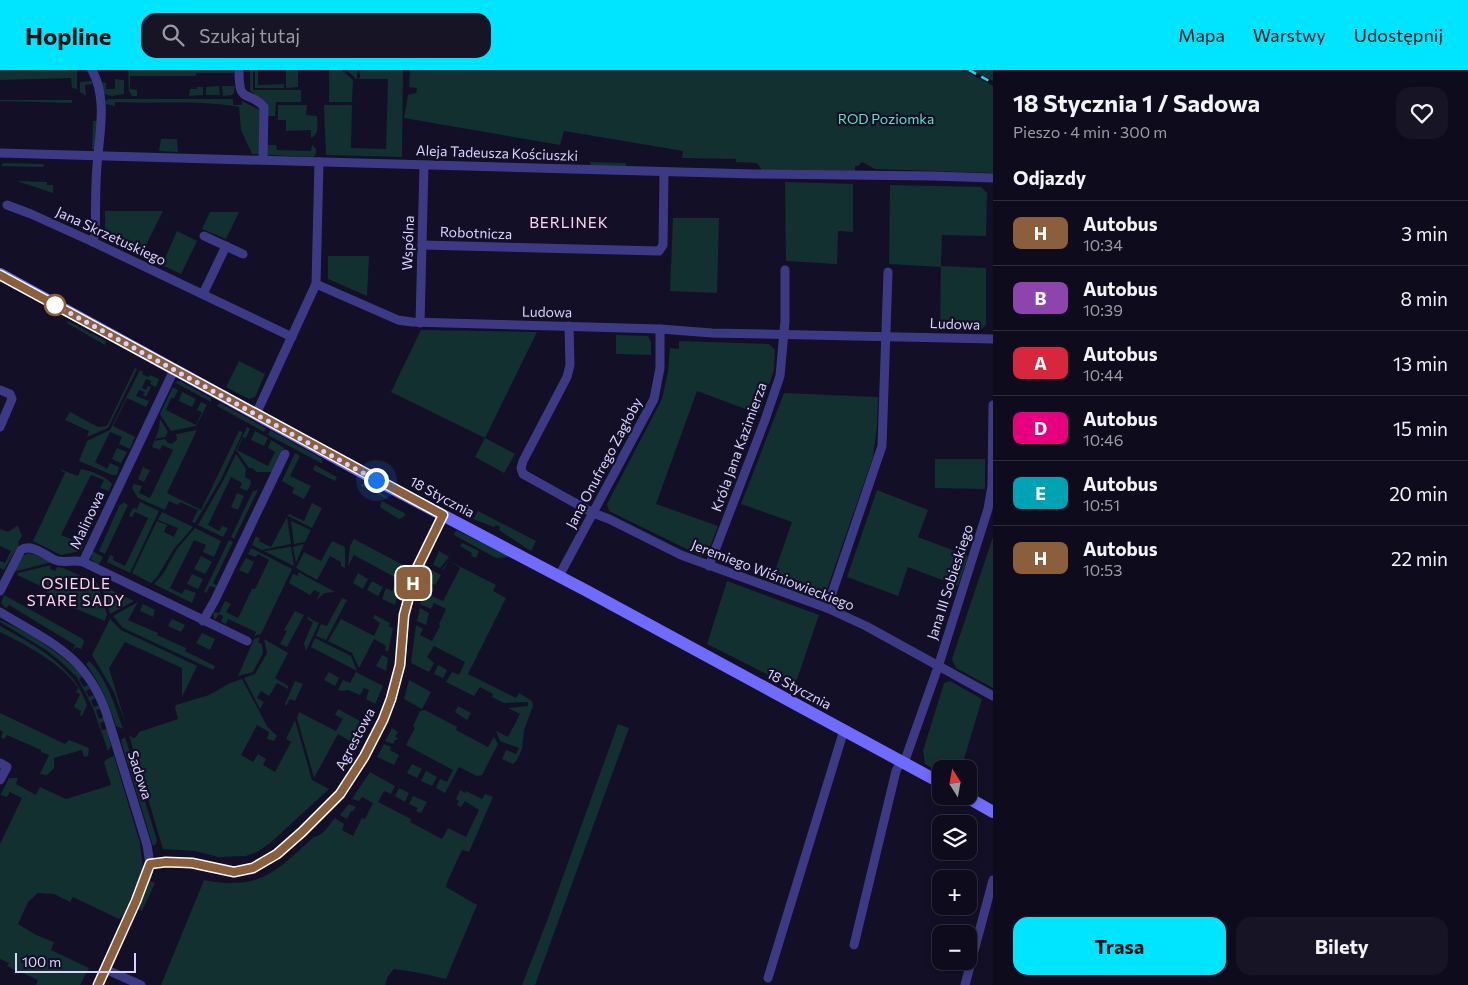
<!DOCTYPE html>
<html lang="pl">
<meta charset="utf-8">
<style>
body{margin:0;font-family:Commissioner,sans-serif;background:#171425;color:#f1f3f6;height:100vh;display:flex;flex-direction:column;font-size:19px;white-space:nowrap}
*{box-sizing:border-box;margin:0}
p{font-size:16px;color:#9b9ba3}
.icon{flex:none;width:28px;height:28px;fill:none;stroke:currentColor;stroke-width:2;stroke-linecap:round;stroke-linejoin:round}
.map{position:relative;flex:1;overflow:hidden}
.sheet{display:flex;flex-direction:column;background:#0e0b1c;width:475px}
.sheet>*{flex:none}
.badge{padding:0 10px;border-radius:8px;font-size:18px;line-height:32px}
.needle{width:32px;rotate:349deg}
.tools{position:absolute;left:932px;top:690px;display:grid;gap:10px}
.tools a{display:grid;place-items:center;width:45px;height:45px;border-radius:10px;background:#0e0b1c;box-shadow:0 2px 8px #0003,0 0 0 1px #2e2b3b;font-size:25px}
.scale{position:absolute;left:15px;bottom:12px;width:121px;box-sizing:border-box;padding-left:5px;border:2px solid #d9d4ff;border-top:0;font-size:14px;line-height:18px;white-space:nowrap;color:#d9d4ff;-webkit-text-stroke:4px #130f26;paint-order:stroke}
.you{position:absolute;width:25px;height:25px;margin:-12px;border:4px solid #fff;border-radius:50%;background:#1a73e8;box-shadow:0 0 0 8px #1a73e833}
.map>.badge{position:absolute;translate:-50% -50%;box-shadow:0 0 0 2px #fff}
h2{padding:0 20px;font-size:19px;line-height:45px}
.round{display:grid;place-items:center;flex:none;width:52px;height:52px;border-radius:15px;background:#171425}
.headline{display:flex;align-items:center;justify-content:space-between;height:85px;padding:0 20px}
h1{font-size:24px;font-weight:700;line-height:38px}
.primary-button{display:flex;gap:10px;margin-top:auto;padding:10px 20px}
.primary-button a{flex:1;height:58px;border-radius:15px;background:#00e5ff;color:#111;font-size:20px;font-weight:700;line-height:58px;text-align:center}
.primary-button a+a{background:#171425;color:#f1f3f6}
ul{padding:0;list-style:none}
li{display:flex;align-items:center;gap:15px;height:65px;padding:0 20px;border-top:1px solid #2e2b3b}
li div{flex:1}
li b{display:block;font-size:19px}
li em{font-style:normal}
li .badge{min-width:55px;font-weight:700;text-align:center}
header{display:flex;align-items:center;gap:30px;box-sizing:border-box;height:70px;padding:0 25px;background:#00e5ff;color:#111}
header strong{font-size:24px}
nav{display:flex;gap:28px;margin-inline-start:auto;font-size:18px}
.search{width:350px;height:45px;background:#171425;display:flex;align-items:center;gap:12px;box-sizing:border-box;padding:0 18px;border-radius:15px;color:#9b9ba3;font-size:19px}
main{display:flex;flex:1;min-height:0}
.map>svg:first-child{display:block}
.green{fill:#12302f}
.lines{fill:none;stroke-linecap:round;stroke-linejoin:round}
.street{stroke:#3d3a85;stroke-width:9}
.secondary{stroke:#6f6bff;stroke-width:12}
.rail{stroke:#00e5ff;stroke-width:2.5;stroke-dasharray:8 6;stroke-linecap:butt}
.line-casing{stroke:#fff;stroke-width:11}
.line{stroke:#8b5e3c;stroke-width:8}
.walk{stroke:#d9d4ff;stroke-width:5;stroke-dasharray:0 9}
.stop-dot{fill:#fff;stroke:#8b5e3c;stroke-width:2.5}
.labels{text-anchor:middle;stroke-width:4.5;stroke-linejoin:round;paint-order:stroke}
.park-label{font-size:14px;fill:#5fe0c0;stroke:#130f26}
.street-label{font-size:14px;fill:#d9d4ff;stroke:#130f26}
.neighbourhood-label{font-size:15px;letter-spacing:1px;fill:#ffd6f0;stroke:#130f26}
</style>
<header>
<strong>Hopline</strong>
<div class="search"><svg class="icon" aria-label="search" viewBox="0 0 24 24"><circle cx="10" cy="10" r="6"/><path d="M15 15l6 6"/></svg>Szukaj tutaj</div>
<nav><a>Mapa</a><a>Warstwy</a><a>Udostępnij</a></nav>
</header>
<main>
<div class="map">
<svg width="993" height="915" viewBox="0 0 993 915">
<rect width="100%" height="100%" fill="#130f26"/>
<g class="green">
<polygon points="0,0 77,0 77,19 72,18 71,8 0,10"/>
<polygon points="128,0 234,0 235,3 196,3 196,6 130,6 130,19 137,20 137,26 132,26 129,21"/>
<polygon points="250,0 253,0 253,20 301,20 301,32 276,32 275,46 267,46 266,32 254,26 255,24 250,21"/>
<polygon points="255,0 258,0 258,15 284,14 284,18 255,18"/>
<polygon points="286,0 298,0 298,17 286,18"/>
<polygon points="329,0 342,0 353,10 352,32 329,32"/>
<polygon points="347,0 357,0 357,9 360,8 360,0 403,0 402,87 326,85 324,35 352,35 351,78 386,79 388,9 356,9"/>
<polygon points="410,0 963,0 993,16 993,103 875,99 862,92 858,96 855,96 855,102 762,100 757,93 736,92 736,89 682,88 683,81 564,61 560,75 404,48 408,25 416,23 417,18 409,17"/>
<polygon points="972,0 993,0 993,11"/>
<polygon points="115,9 124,10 124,24 112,26 104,24 102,12 106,13 106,19 115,19"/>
<polygon points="92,11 92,14 85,15 86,26 80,22 80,12"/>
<polygon points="219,16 220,25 206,25 206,17"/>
<polygon points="235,16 234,23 232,25 223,26 222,16"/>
<polygon points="197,17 203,17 203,25 189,26 190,19 197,19"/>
<path d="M 108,29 L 233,29 L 233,35 L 242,35 L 242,31 L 260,40 L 259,84 L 252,84 L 241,60 L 239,37 C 198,30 157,34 115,32 L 115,36 L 105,34 L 105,31 Z"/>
<polygon points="0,30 72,30 72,33 0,31"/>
<path d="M 278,35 L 307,35 L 306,45 L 317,46 C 317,54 320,64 311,68 L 311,60 L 286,61 L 286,50 L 278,50 Z"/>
<polygon points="93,51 97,51 96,80 92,79"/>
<polygon points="161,69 177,69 178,82 159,81"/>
<polygon points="267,75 276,75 277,80 311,81 312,75 316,79 316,83 314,87 268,85 266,84"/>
<polygon points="590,92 626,93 626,97 591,96"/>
<polygon points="3,93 44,94 43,97 1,96"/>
<polygon points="17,111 47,112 47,115 53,115 53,123"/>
<polygon points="785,112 853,114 853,162 838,161 837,194 786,191"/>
<polygon points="890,115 981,117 987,123 986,166 942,165 941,196 986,198 986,255 979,261 940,260 941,197 889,194"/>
<polygon points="105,141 163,141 141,185 105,168"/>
<polygon points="210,142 239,142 226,169 202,159"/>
<polygon points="673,148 719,148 717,223 670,221"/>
<polygon points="177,161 197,171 181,204 162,195"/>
<polygon points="328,186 369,186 367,226 328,209"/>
<polygon points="68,251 106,271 105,275 67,253"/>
<polygon points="421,260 537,262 485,368 391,322"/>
<polygon points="616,265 648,266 651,272 651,285 616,284"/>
<polygon points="679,271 769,274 775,280 774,300 759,344 697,321 656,434 718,456 708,482 701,486 609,441 607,434 662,329 668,302 670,278 679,279"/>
<polygon points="239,291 265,304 255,327 249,329 226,317"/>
<polygon points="135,298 137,299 108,358 87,367 89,361 65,350 70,342 98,357 107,356"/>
<polygon points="140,300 143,302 142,304 148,307 150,305 159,309 156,317 150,314 151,311 146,309 142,318 146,320 148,316 151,317 146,327 143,325 145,322 139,320 136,326 149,331 146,337 127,328 113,356 135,367 130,379 119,374 122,367 110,362 95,392 107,399 110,393 119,397 117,405 112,405 79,391 87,371 110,360"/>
<polygon points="180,311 211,328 211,332 174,312"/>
<polygon points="173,317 178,320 174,328 171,328 166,340 196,355 202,342 197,340 201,332 207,335 196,356 171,361 160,344"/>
<polygon points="182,322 196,329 192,337 179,331"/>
<polygon points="784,323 878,327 877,356 873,387 825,525 817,529 771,512 792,452 741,434"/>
<polygon points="220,333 266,358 264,362 217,336"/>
<polygon points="160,349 168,362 165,367 155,369 159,359"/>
<polygon points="247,357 250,359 246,368 243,367 237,380 268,396 275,382 268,378 271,370 284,378 272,402 257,402 252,398 249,398 236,380"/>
<polygon points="197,360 167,423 201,440 239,361 243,362 221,409 195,453 192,452 198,440 180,432 178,435 169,431 165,440 138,428 132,418 134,414 142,416 139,423 150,428 173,380 162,375 160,380 152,377 154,371 165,369 168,373 172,374 177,370 176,364"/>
<polygon points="270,360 321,388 323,394 268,365"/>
<polygon points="255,361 268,368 264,376 251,370"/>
<polygon points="485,368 515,384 504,403 475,387"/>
<polygon points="117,378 127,382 121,393 112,389"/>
<polygon points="295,383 300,386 290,406 311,416 304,429 292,423 294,418 282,411"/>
<polygon points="236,384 246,399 245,407 250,410 251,414 247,421 240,418 242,413 231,407 208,455 219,461 222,456 228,458 223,467 198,455 223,411"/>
<polygon points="935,389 985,389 985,419 935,418"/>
<polygon points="315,395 337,407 335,411 313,400"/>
<polygon points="143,397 150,400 144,412 138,409"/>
<path d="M 59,399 L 78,406 L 81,399 C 91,401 106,406 112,414 L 109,421 L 100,418 L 104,410 L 91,405 L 61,465 L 73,470 L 75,466 L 85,470 L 81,481 L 61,485 L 33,471 L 65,403 Z"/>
<polygon points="367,413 393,432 360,415"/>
<polygon points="258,420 234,469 231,467 253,421"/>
<polygon points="877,420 928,440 918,467 968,486 958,516 908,497 898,526 847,507"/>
<polygon points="237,423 244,426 238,440 231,437"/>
<polygon points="382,431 406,444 403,447 399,449 381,438 380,436"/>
<polygon points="123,432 128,435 105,484 99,481 120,434 122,435"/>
<polygon points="140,432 159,441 130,503 107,492 110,485 114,487 113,490 125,496 148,448 135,442 132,447 129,446 133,438 137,439"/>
<polygon points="312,433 322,438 312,458 288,446 289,444 304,451"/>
<polygon points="92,436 99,440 95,450 85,445"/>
<polygon points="478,441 536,471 531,481 499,460 500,457 496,455 494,457 473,449"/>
<polygon points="162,442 193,457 174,479 157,507 151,513 132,503 157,451 167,455 164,462 174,467 178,458 158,450"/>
<polygon points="287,447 291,474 262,480 252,475 256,466 260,469 259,471 271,477"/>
<polygon points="291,451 311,460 305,472 294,474"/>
<polygon points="17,456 18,456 22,466 18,472 19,474 4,500 0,498 0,491 5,493 11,481 0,476 0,459 8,462"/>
<polygon points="195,458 221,471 214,487 203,482 206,475 194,470 170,518 182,524 185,519 196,523 192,533 154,514 163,504 177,479"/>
<polygon points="456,460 507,485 508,487 496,488 454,465"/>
<polygon points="993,467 993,618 956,598 952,589"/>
<polygon points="354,469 405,496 395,535 382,529 386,518 392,521 398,509 354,485 348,496 350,476"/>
<polygon points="229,470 233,472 213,513 217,516 216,518 210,516 206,523 204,522"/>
<polygon points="332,471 345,477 345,498 341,496 341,492 330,486 317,510 296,498 304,482 321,491"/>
<polygon points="462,473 479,481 476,488 471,486 472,483 460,476"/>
<polygon points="304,474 296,493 293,477"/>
<polygon points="291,476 294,496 264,481 290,477"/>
<polygon points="251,478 292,499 261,564 254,566 256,562 228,549 226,554 221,552 223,546 219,544 215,550 213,545 214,542 219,543 225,531 231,534 226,542 238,548 252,519 255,519 269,490 258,484 256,487 248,484"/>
<polygon points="92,481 103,487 98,496 91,489"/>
<polygon points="439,481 449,487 440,498 433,495"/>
<polygon points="28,483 34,484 52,492 13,502 23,486"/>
<polygon points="201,486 212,492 205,504 194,499"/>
<polygon points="246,488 254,492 248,504 239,500"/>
<polygon points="449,491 443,500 442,499 449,491 496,515 493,521 506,528 468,604 516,628 519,623 532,631 533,636 524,660 522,679 517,690 513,694 502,689 506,680 516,684 519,678 500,671 496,661 508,667 520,644 508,638 528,636 528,632 504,633 492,627 493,624 480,617 474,626 446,612 452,602 459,605 465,592 434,576 427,587 434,593 429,602 411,593 416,555 423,559 420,565 432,571 440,556 439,554 446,539 434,533 431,539 420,534 425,514 433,519 430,525 443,531 460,498"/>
<polygon points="51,495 50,499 55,501 57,497 63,498 97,513 107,544 105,551 74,538 75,536 46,522 47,519 17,505 18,503"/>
<polygon points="430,499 441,505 435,515 426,511"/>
<polygon points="298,502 335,522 325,523 316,530 320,523 314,520 310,525 289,513 293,504 298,506"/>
<polygon points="358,503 368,509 363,519 353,513"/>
<polygon points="192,504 203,509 198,519 187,514"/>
<polygon points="372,511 383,517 378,526 367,520"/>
<polygon points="727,511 819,545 794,618 707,574"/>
<polygon points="101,515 134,531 110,544"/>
<polygon points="4,525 83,569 84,572 81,579 76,577 72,582 75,575 9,535 6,538 1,533"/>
<polygon points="342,528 347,530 326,570 316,566 321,554 327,556"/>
<polygon points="138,532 128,550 158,563 157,565 186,578 185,581 215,596 213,600 123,558 113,546"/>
<polygon points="143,534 155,540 153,547 140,541"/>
<polygon points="420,538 429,543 426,555 417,551"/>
<polygon points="295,541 304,545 287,577 280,574 287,561 284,560"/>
<polygon points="310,545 309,548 319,553 306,581 304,573 313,552 307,549"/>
<polygon points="375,545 390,553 389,557 393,558 388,582 385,580 386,576 374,569 359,598 352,583 328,571 341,549 374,566 380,553 373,548"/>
<polygon points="110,549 121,560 197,596 182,627 182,598 125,572 109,598 126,655 114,622 92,585"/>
<polygon points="172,549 185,555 181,562 168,556"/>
<path d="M 0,550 C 30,563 60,582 83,606 L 79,609 L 84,617 L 88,615 L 90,619 L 86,621 L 89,627 L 93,625 L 95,628 L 91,631 L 94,637 L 99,635 L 100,639 L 96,640 L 99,649 L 104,647 L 105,651 L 100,653 L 102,660 L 107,659 L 111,676 L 108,681 L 93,638 L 77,607 L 60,591 L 46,580 L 0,552 Z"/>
<path d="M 0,556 C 36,576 74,596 87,635 L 82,646 L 80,645 L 81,641 L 74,637 L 80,624 L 76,622 L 78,618 C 64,595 25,574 0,562 Z"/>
<polygon points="202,563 215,569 210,580 196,573"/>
<polygon points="260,567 258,572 262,574 263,583 253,602 238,606 254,569"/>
<polygon points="315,568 351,586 357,601 311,577"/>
<polygon points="264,569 288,583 275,608 288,616 288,619 277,613 269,626 261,621 257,628 264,632 260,639 244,608 255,604 267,583"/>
<polygon points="382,585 388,588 386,601 376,596"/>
<path d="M 89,591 C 107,608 115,636 123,659 L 116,656 C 109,633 100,613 86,594 Z"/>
<polygon points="438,595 447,600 443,608 434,604"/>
<polygon points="329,602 339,608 335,616 324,610"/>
<polygon points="356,602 383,616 375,634 366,629 369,620 364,618 360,625 348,620 342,621 338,620 343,610 350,613"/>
<polygon points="242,609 267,656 277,666 274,671 267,669 269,662 257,655 241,685 253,692 258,684 266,689 263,695 275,702 291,672 286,669 295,650 312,710 329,719 270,773 257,782 246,786 218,787 195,781 163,779 129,665 133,668 136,667 139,662 178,649 175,637 176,635 209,625 230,613"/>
<polygon points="409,610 431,622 422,639 404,629"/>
<polygon points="295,611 303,614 295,631 290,629 286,636 285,634"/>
<polygon points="950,611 982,629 961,699 941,699 941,703 925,694 923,681 944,613"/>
<polygon points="458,636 471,643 467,650 455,642"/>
<polygon points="338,639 367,655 353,679 348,675 350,671 338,664 314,708 297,648 299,642 336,661 343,649 335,645"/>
<polygon points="425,640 457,657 456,660 488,677 494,667 498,674 482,705 477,706 459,697 445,723 436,718 440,709 447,712 453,700 406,675 415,658 413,656 420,641"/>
<polygon points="0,643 65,674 69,670 89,678 88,686 84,687 82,680 54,688 54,698 47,705 40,704 49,685 41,682 41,680 7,665 4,669 1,667 3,662 0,660"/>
<polygon points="618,654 629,658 535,915 522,915 547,851"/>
<polygon points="392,658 398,662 395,667 399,669 395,670 393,674 385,671"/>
<polygon points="125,667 157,770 156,774 153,776 124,681 121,670"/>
<polygon points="384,674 391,677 390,680 399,685 394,695 377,687"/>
<polygon points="114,686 140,773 143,799 124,845 119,849 73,827 70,832 54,824 38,823 28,832 18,854 36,865 54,872 51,880 89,898 80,915 36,915 38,910 7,896 9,893 0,889 0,774 22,728 10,722 7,727 1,725 1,724 9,708 18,708 16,714 36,725 40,717 66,729 111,715 104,692 107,689"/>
<polygon points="412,694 422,699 417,708 407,703"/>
<polygon points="426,701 437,707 432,716 421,711"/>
<path d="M 370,702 L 395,716 L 391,724 L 384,721 L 378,732 L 411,749 L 410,752 L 442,769 L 448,758 L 466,767 L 479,740 L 465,731 L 461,737 L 457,735 L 459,731 L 456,729 L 460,720 L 465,723 L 466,721 L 482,729 L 485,724 L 493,727 L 469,782 L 462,780 L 448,810 L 446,817 L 477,835 L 446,909 L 415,902 L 394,899 L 388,906 L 385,915 L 161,915 L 204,810 C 260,821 275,802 314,767 C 324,765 328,756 335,748 L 344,754 L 342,760 L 353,766 L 362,748 L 365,749 L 373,733 L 362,727 L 359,731 L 352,729 Z"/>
<polygon points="399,718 409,723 405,732 395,726"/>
<polygon points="413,726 427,732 421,743 416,741 418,738 409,734"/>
<polygon points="349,734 356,737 353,741 351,741 347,749 340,745"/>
<polygon points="150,811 155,813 142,841 138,839"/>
</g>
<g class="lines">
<g class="street">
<path d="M 92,0 C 108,29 99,65 97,96 C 95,118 96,141 95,163 L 93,172"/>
<path d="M 239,0 C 239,37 247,18 264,37 L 263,90"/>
<polyline points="0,83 754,104 933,106 993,108"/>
<polyline points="7,135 31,144 93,172 292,267"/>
<polyline points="204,166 243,184"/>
<polyline points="422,175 659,181 663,175 664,102"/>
<polyline points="316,214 398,250 412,252 660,259 712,263 993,269"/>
<polyline points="203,224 226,176"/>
<polyline points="420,253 424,95"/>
<polyline points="569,256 570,295 567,307 523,391 521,398 523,404 593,443 609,449 681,485 827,538 866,556 993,626"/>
<polyline points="0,320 10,324 12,329 0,357"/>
<polyline points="256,344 316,214 319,92"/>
<polyline points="83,492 174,300"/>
<polyline points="709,496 765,350 780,306 785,251 785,200"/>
<polyline points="559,506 654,329 660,298 660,259"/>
<path d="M 0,521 L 21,480 C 31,473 45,485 55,490 C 64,494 73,489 83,492 L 247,571"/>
<polyline points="827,538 882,376 888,202"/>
<path d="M 0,542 C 49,572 85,584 106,642 L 147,775 L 150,794 L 147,806 L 98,915"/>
<polyline points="203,551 215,530 285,384"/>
<polyline points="0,693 7,697 0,710"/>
<polyline points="904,693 938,597 988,439 992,416 993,335"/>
<polyline points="150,794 166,792 192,793 234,802 253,798 277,784 302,762 340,724 364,687 383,650 391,629 400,595 405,545 417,498 443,445"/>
<polyline points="854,875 896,701 901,691"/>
<polyline points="105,899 141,915"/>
<polyline points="768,908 844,660"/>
<polyline points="965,915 993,810"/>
</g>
<g class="secondary">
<polyline points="0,204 376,410 587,521 941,713"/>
<polyline points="965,726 993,742"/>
</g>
<polyline class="rail" points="969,0 993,13"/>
</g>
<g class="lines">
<defs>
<polyline id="line" points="0,205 443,445 417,498 404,545 400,595 391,629 383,650 364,687 340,724 302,762 277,784 253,798 234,802 192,793 166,792 150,794 136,831 98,915"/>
</defs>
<use href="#line" class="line-casing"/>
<use href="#line" class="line"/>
<polyline class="walk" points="55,235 376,410"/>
</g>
<circle class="stop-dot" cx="55" cy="235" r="10"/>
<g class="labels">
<g class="park-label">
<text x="886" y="54">ROD Poziomka</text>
</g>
<g class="street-label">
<text transform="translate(497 83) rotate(2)" y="5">Aleja Tadeusza Kościuszki</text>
<text transform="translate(476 163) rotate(2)" y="5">Robotnicza</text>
<text transform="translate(111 166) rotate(25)" y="5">Jana Skrzetuskiego</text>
<text transform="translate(408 173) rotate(-88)" y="5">Wspólna</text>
<text transform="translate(547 242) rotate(1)" y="5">Ludowa</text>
<text transform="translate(955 254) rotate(2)" y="5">Ludowa</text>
<text transform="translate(739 377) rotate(-70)" y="5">Króla Jana Kazimierza</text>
<text transform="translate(604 393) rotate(-62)" y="5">Jana Onufrego Zagłoby</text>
<text transform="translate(442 427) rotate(28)" y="5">18 Stycznia</text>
<text transform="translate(87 450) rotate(-65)" y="5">Malinowa</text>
<text transform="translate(773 505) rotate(21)" y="5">Jeremiego Wiśniowieckiego</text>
<text transform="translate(950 512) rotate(-72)" y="5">Jana III Sobieskiego</text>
<text transform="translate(799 619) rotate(28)" y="5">18 Stycznia</text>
<text transform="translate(355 669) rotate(-62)" y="5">Agrestowa</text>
<text transform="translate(140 705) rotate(72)" y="5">Sadowa</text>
</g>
<g class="neighbourhood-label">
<text x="569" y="158">BERLINEK</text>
<text x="76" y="519">OSIEDLE<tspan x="76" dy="17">STARE SADY</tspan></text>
</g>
</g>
</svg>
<div class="tools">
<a><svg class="needle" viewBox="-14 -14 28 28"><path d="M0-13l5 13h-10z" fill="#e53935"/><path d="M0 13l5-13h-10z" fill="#9b9ba3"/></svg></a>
<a><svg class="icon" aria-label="layers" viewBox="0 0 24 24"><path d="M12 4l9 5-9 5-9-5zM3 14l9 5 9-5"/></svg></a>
<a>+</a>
<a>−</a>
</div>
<div class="scale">100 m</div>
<div class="you" style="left:376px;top:410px"></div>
<b class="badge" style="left:413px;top:513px;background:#8b5e3c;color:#fff">H</b>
</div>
<section class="sheet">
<div class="headline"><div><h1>18 Stycznia 1 / Sadowa</h1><p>Pieszo · 4 min · 300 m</p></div><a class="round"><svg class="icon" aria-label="heart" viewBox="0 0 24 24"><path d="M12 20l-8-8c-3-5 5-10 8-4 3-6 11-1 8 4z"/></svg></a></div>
<h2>Odjazdy</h2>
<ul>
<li><span class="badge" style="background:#8b5e3c;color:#fff">H</span><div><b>Autobus</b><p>10:34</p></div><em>3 min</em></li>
<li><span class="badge" style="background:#8e44ad;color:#fff">B</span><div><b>Autobus</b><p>10:39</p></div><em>8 min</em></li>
<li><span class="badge" style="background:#d7263d;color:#fff">A</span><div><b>Autobus</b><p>10:44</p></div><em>13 min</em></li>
<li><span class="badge" style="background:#e6007e;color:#fff">D</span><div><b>Autobus</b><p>10:46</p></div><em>15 min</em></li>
<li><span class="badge" style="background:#00a3b4;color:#fff">E</span><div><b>Autobus</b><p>10:51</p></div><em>20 min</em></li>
<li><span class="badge" style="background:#8b5e3c;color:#fff">H</span><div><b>Autobus</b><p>10:53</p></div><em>22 min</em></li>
</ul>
<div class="primary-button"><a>Trasa</a><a>Bilety</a></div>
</section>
</main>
